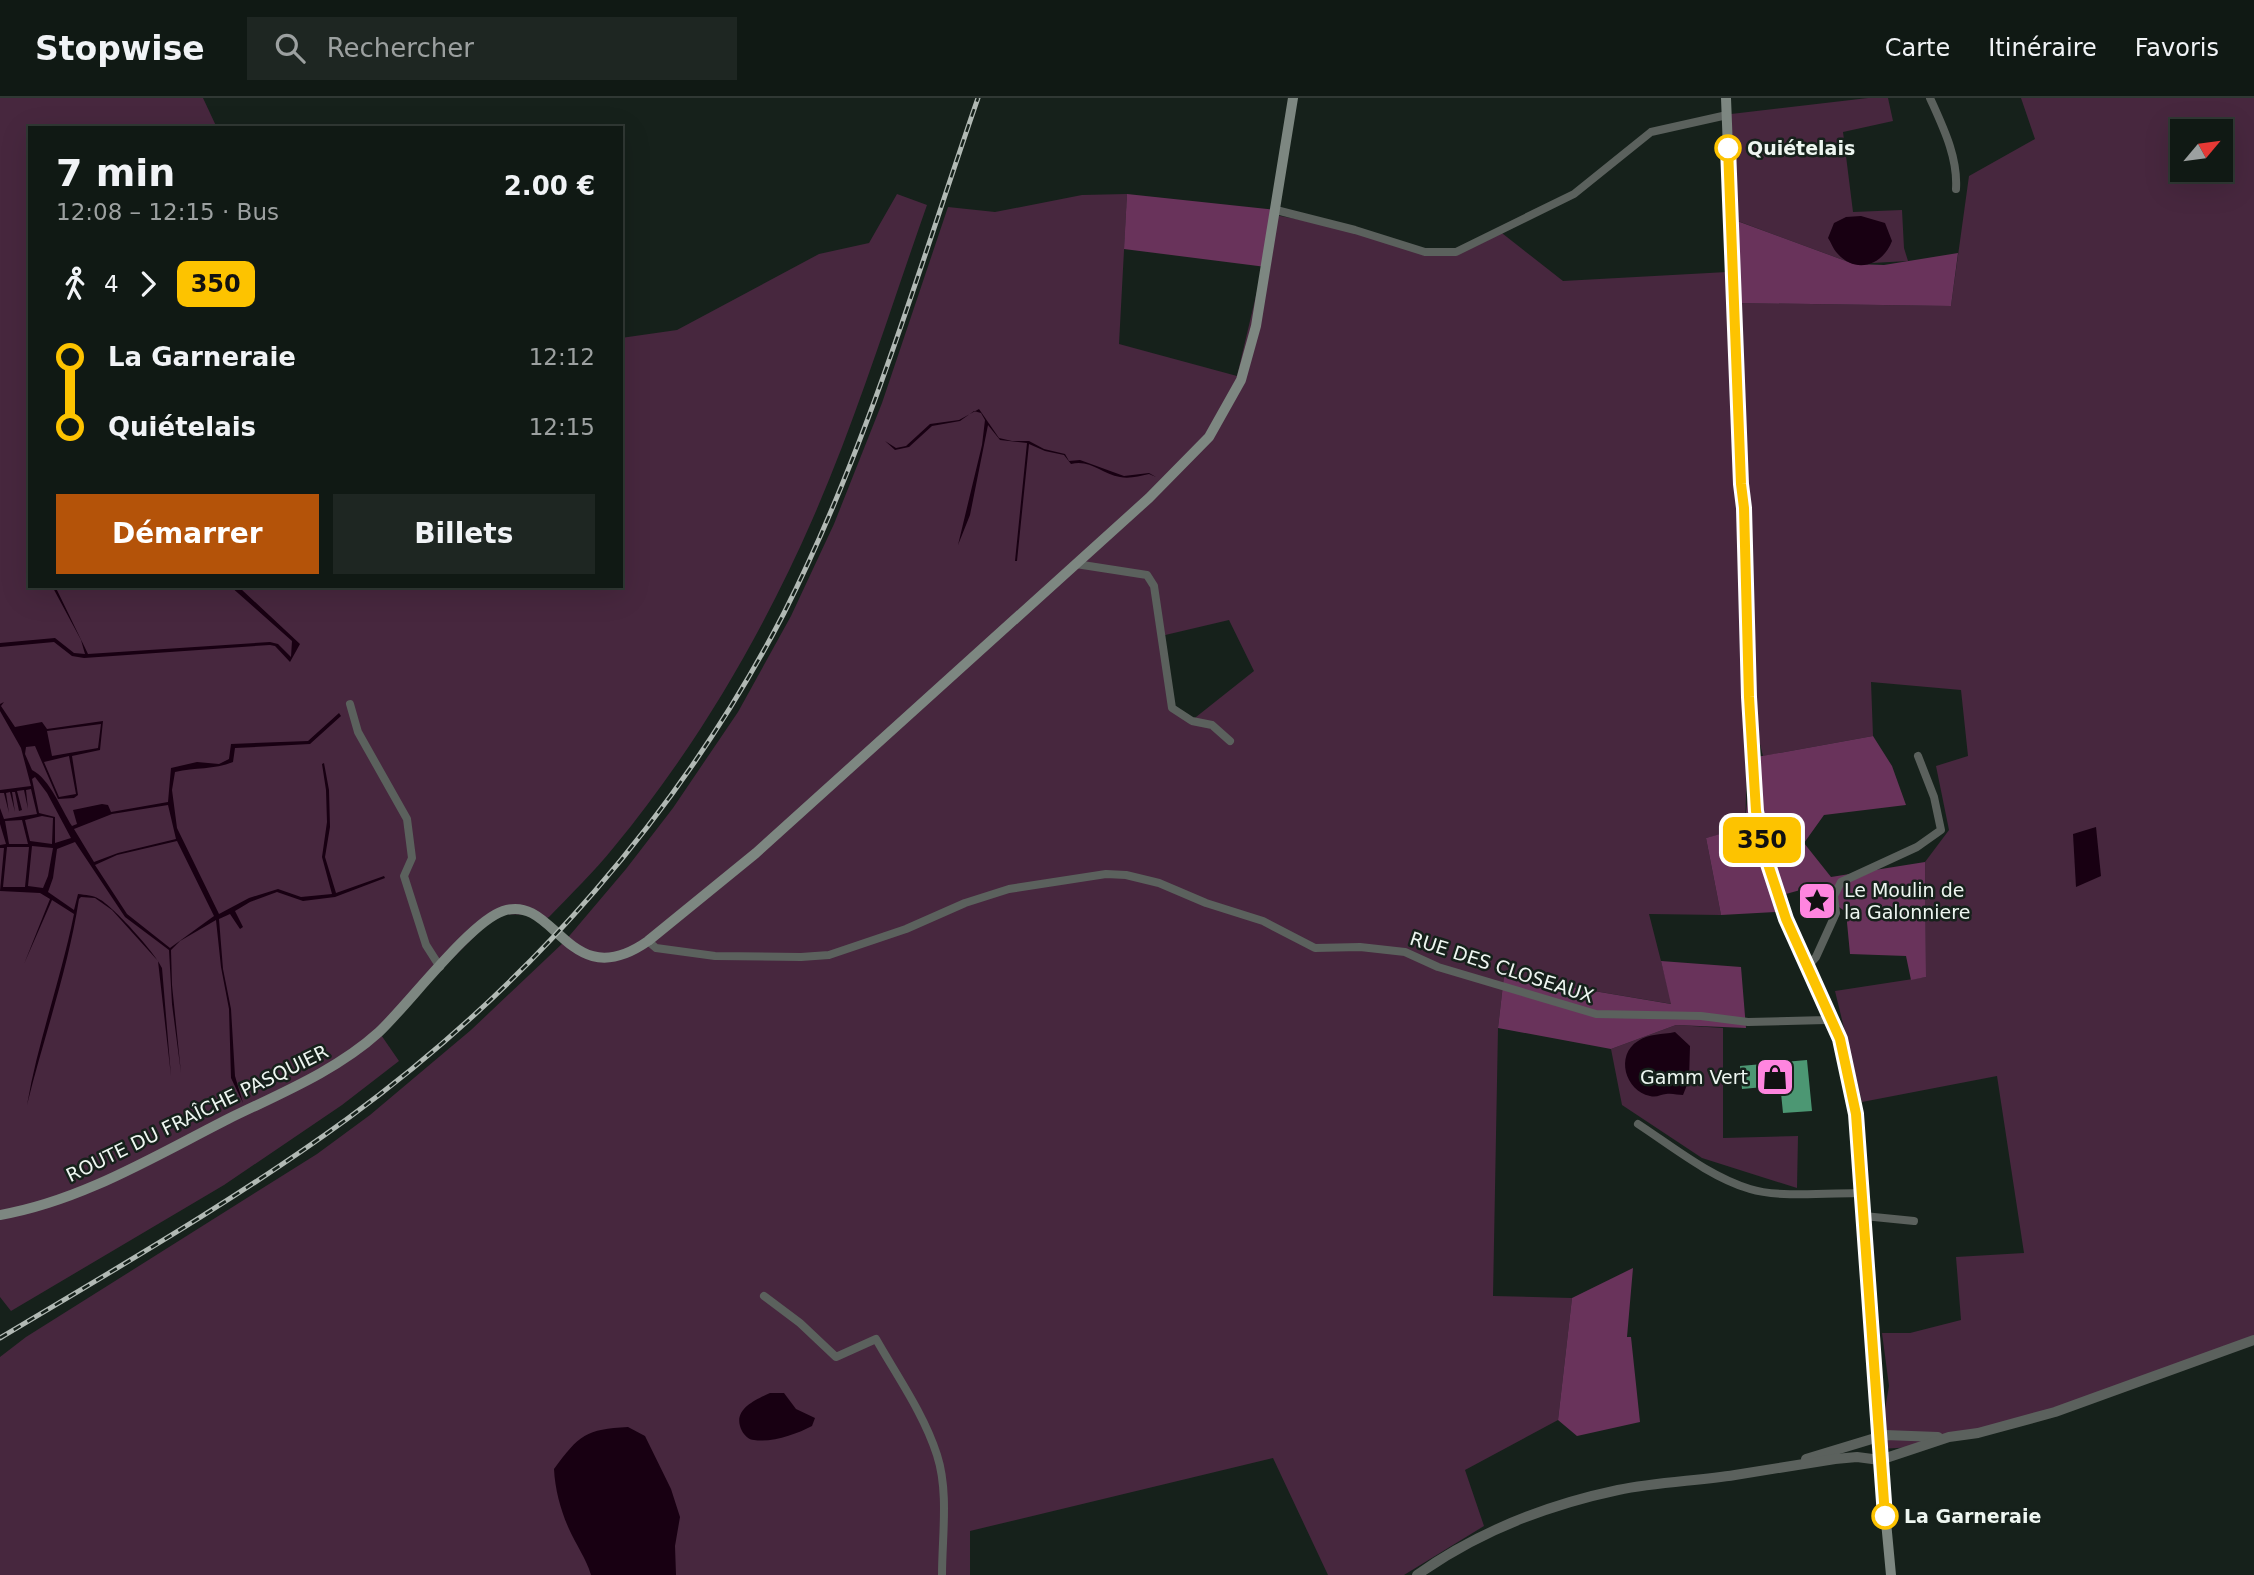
<!DOCTYPE html>
<html lang="fr">
<meta charset="utf-8">
<style>
body{margin:0;font-family:"DejaVu Sans",sans-serif;background:#1e2622;color:#f1f3f6;height:100vh;display:flex;flex-direction:column;font-size:26px;white-space:nowrap}
*{box-sizing:border-box;margin:0}
p{font-size:23px;color:#9ca0a0}
.icon{flex:none;width:38px;height:38px;fill:none;stroke:currentColor;stroke-width:2;stroke-linecap:round;stroke-linejoin:round}
.map{position:relative;flex:1;overflow:hidden}
.sheet{position:absolute;left:28px;top:28px;width:595px;height:462px;display:flex;flex-direction:column;background:#101914;border-radius:0px;box-shadow:0 7px 28px #0002,0 0 0 2px #303834}
.sheet>*{flex:none}
.badge{padding:0 14px;border-radius:10px;font-size:24px;line-height:46px}
.needle{width:46px;rotate:61deg}
.controls{position:absolute;left:2170px;top:21px;display:grid;gap:14px}
.controls a{display:grid;place-items:center;width:63px;height:63px;border-radius:0px;background:#101914;box-shadow:0 7px 28px #0002,0 0 0 2px #303834;font-size:35px}
.map>.badge{position:absolute;translate:-50% -50%;box-shadow:0 0 0 4px #fff}
.legs{display:flex;align-items:center;gap:10px;height:77px;padding:0 28px;font-size:23px}
.legs p{margin-inline-start:auto}
.summary{display:flex;align-items:center;justify-content:space-between;height:119px;padding:0 28px}
h1{font-size:38px;font-weight:600;line-height:52px}
.primary-button{display:flex;gap:14px;margin-top:auto;padding:14px 28px}
.primary-button a{flex:1;height:80px;border-radius:0px;background:#b45309;color:#fff;font-size:28px;font-weight:600;line-height:80px;text-align:center}
.primary-button a+a{background:#1e2622;color:#f1f3f6}
ul{padding:0 28px;list-style:none}
li{display:flex;align-items:center;gap:24px;height:70px;font-size:26px}
li i{display:grid;place-items:center;width:10px;height:100%;margin:0 9px;background:currentColor}
li i::after{content:'';width:18px;height:18px;margin:-9px;border:5px solid;border-radius:50%;background:#101914}
li p{margin-inline-start:auto}
li:first-child i{background:linear-gradient(#0000 50%,currentColor 0)}
li:last-child i{background:linear-gradient(currentColor 50%,#0000 0)}
header{display:flex;align-items:center;gap:42px;box-sizing:border-box;height:98px;padding:0 35px;background:#101914;border-bottom:2px solid #303834}
header strong{font-size:33px}
nav{display:flex;gap:38px;margin-inline-start:auto;font-size:24px}
.search{width:490px;height:63px;background:#1e2622;display:flex;align-items:center;gap:18px;box-sizing:border-box;padding:0 24px;border-radius:0px;color:#9ca0a0;font-size:26px}
.map>svg:first-child{display:block}
.green{fill:#47273e;fill-rule:evenodd}
.forest{fill:#69335b}
.water{fill:#180012;fill-rule:evenodd}
.building{fill:#4c9773}
.lines{fill:none;stroke-linecap:round;stroke-linejoin:round}
.minor{stroke:#5b615d;stroke-width:8}
.tertiary{stroke:#5b615d;stroke-width:10}
.secondary{stroke:#7d8781;stroke-width:10}
.rail-casing{stroke:#b1b9b4;stroke-width:5}
.rail{stroke:#16211b;stroke-width:2.5;stroke-dasharray:8;stroke-linecap:butt}
.line-1-casing{stroke:#fff;stroke-width:16}
.line-1{stroke:#fdc300;stroke-width:10}
.stop-1-dot{fill:#fff;stroke:#fdc300;stroke-width:3.5}
.labels{text-anchor:middle;stroke-width:5;stroke-linejoin:round;paint-order:stroke}
.stop-label{font-size:19px;font-weight:bold;fill:#eef6f1;stroke:#16211b;text-anchor:start}
.poi-label{font-size:19px;fill:#eef6f1;stroke:#16211b;text-anchor:start}
.street-label{font-size:19px;fill:#eef6f1;stroke:#16211b}
</style>
<header>
<strong>Stopwise</strong>
<div class="search"><svg class="icon" aria-label="search" viewBox="0 0 24 24"><circle cx="10" cy="10" r="6"/><path d="M15 15l6 6"/></svg>Rechercher</div>
<nav><a>Carte</a><a>Itinéraire</a><a>Favoris</a></nav>
</header>
<div class="map">
<svg width="2254" height="1477" viewBox="0 0 2254 1477">
<rect width="100%" height="100%" fill="#16211b"/>
<g class="green">
<path d="M 0,0 L 203,0 L 217,30 L 30,30 L 30,488 L 621,488 L 621,240 L 677,232 L 819,156 L 869,145 L 897,96 L 927,107 C 890,212 857,319 813,420 C 762,537 695,651 614,749 C 594,774 571,796 549,819 L 543,822 L 535,817 L 497,816 L 379,934 L 399,963 L 342,1007 L 224,1087 L 11,1213 L 0,1199 Z"/>
<polygon points="1868,0 1888,0 1893,23 1843,34 1853,114 1902,112 1904,150 1908,163 1854,166 1735,122 1731,16"/>
<path d="M 2021,0 L 2254,0 L 2254,1244 L 2055,1314 L 1916,1349 L 1878,1351 L 1889,1288 L 1882,1235 L 1910,1235 L 1961,1222 L 1956,1159 L 2024,1155 L 1997,978 L 1862,1004 L 1835,893 L 1926,879 L 1925,764 L 1949,732 L 1936,668 L 1968,658 L 1961,592 L 1871,584 L 1873,638 L 1763,658 L 1749,603 L 1745,730 L 1706,740 L 1721,817 L 1649,816 L 1672,906 L 1504,878 L 1498,930 L 1493,1198 L 1572,1200 L 1558,1322 L 1465,1372 L 1484,1428 L 1404,1477 L 1328,1477 L 1273,1360 L 970,1433 L 970,1477 L 0,1477 L 0,1259 L 26,1239 L 317,1056 L 370,1017 L 471,932 L 565,843 L 626,771 L 673,710 L 738,614 L 791,518 L 834,426 L 882,305 L 948,109 L 995,114 L 1082,97 L 1127,96 L 1119,246 L 1237,278 L 1275,117 L 1355,132 L 1425,154 L 1456,154 L 1498,132 L 1563,183 L 1727,174 L 1735,269 L 1733,205 L 1951,208 L 1969,78 L 2035,41 ZM 2182,33 L 2221,33 L 2221,72 L 2182,72 ZM 1229,522 L 1254,573 L 1191,623 L 1172,610 L 1161,538 Z"/>
<polygon points="1676,927 1723,930 1723,1040 1798,1038 1797,1090 1702,1060 1622,1007 1611,951"/>
</g>
<g class="forest">
<polygon points="1127,96 1276,112 1266,169 1124,151"/>
<polygon points="1729,120 1854,166 1884,167 1958,155 1951,208 1733,205"/>
<polygon points="1873,638 1892,668 1906,707 1824,717 1804,745 1831,779 1925,764 1926,879 1911,882 1906,858 1850,856 1846,814 1811,789 1786,796 1791,813 1721,817 1706,740 1745,729 1751,660"/>
<polygon points="1661,863 1741,869 1746,930 1676,927 1611,951 1498,930 1504,878 1671,906"/>
<polygon points="1633,1170 1627,1239 1631,1239 1640,1324 1577,1338 1558,1322 1572,1200"/>
</g>
<g class="water">
<path d="M 1861,118 L 1885,125 L 1892,143 C 1883,167 1856,177 1837,155 C 1833,151 1831,144 1828,140 L 1834,125 L 1846,119 Z"/>
<path d="M 979,311 L 999,340 L 1012,343 L 1029,343 L 1044,351 L 1065,356 L 1069,363 L 1080,362 L 1124,378 L 1149,375 L 1156,379 L 1149,376 C 1139,378 1130,381 1120,379 C 1102,376 1090,361 1071,366 L 1064,357 L 1045,353 L 1029,346 L 1017,463 L 1015,463 L 1027,345 L 1000,342 L 988,327 L 970,417 L 958,447 L 982,347 L 985,322 L 981,315 L 974,313 L 960,323 L 932,328 L 909,349 L 895,352 L 885,343 L 896,350 L 906,348 L 930,326 L 959,322 Z"/>
<polygon points="52,488 55,488 88,556 270,544 278,546 291,559 292,543 230,488 241,491 300,546 290,564 275,548 270,547 84,560 72,558 54,544 0,549 0,545 55,540 74,555 85,556 81,542"/>
<path d="M 4,604 L 1,608 L 15,629 L 42,624 L 47,631 L 103,623 L 100,652 L 72,658 L 78,697 L 74,700 L 58,701 L 35,648 L 26,649 L 25,656 L 32,672 C 50,681 61,711 72,728 L 77,726 L 73,712 L 102,706 L 108,707 L 111,714 L 168,704 L 171,670 L 197,664 L 219,666 L 229,661 L 231,646 L 308,643 L 339,615 L 341,618 L 310,646 L 235,650 L 233,664 C 214,672 195,669 175,674 L 172,692 L 177,730 L 219,816 L 249,800 L 278,791 L 301,799 L 332,796 L 322,759 L 327,724 L 326,692 L 322,666 L 324,665 L 329,692 L 330,729 L 325,759 L 336,795 L 384,778 L 385,780 L 335,799 L 303,803 L 277,794 L 250,804 L 235,813 L 243,829 L 240,831 L 230,816 L 219,821 L 223,871 L 231,911 L 235,978 L 243,1005 L 231,980 L 229,911 L 221,869 L 216,822 L 180,843 L 171,852 L 172,887 L 181,975 L 172,906 L 169,852 L 125,819 L 75,744 L 57,751 L 53,780 L 48,794 L 74,812 L 78,796 C 85,797 94,797 99,801 C 112,807 157,857 162,870 L 171,978 L 158,863 L 112,812 L 95,800 L 81,799 L 79,801 C 68,872 44,938 27,1007 C 38,943 61,881 74,816 L 52,802 L 24,866 L 50,801 L 40,795 L 0,793 L 4,750 L 0,750 L 0,747 L 6,746 L 0,726 L 0,710 L 4,721 L 37,716 L 31,691 L 26,692 L 28,711 L 24,692 L 17,693 L 22,712 L 19,713 L 15,694 L 12,694 L 15,714 L 10,694 L 6,695 L 9,715 L 4,695 L 0,695 L 0,692 L 31,688 L 21,650 L 0,613 L 0,606 ZM 101,626 L 98,650 L 52,658 L 47,633 ZM 69,658 L 76,696 L 59,699 L 44,664 ZM 35,679 L 47,695 L 71,740 L 55,745 L 55,719 L 39,715 L 32,681 ZM 168,707 L 176,741 L 118,755 L 94,764 L 74,731 L 112,716 ZM 42,718 L 53,720 L 52,746 L 30,743 L 25,722 ZM 22,722 L 28,746 L 9,746 L 5,723 ZM 177,743 L 214,818 L 170,850 L 127,816 L 95,767 L 117,757 ZM 32,748 L 53,750 L 48,778 L 43,790 L 28,788 ZM 7,749 L 29,749 L 25,789 L 3,789 Z"/>
<polygon points="2096,729 2101,778 2076,789 2073,736"/>
<path d="M 1675,934 L 1690,948 L 1689,982 L 1683,997 C 1678,997 1672,995 1666,996 C 1661,996 1657,1000 1650,998 C 1625,993 1615,957 1638,943 C 1649,935 1662,937 1675,934 Z"/>
<path d="M 770,1295 L 784,1295 L 796,1311 L 815,1320 L 812,1328 C 797,1336 772,1345 754,1342 C 749,1342 744,1337 742,1333 C 731,1312 755,1302 770,1295 Z"/>
<path d="M 628,1329 L 645,1338 L 671,1391 L 680,1419 L 675,1448 L 676,1477 L 591,1477 C 586,1460 576,1447 569,1431 C 561,1413 555,1392 554,1371 C 579,1337 586,1331 628,1329 Z"/>
</g>
<polygon class="building" points="1807,962 1812,1013 1783,1015 1781,995 1765,997 1764,989 1742,991 1740,968"/>
<g class="lines">
<g class="minor">
<path d="M 1930,0 C 1943,29 1958,59 1956,91"/>
<polyline points="1276,112 1355,132 1425,154 1456,154 1574,96 1651,34 1727,17"/>
<polyline points="1076,466 1147,477 1154,488 1172,610 1192,623 1212,627 1230,643"/>
<polyline points="350,606 358,634 407,721 412,760 404,778 426,847 440,869"/>
<polyline points="648,843 656,850 715,858 801,859 829,857 906,831 965,805 1009,791 1106,776 1126,777 1159,785 1206,805 1263,823 1315,850 1360,849 1405,854 1438,869 1596,916 1701,918 1748,924 1826,922 1832,920"/>
<polyline points="1808,868 1816,859 1836,815 1834,798 1841,784 1917,749 1941,732 1934,699 1918,658"/>
<path d="M 1638,1026 C 1673,1049 1710,1079 1750,1091 C 1778,1100 1831,1095 1862,1095"/>
<polyline points="1864,1118 1914,1123"/>
<path d="M 764,1198 L 800,1225 L 836,1259 L 876,1241 C 897,1278 924,1316 937,1357 C 949,1394 942,1439 942,1477"/>
</g>
<g class="tertiary">
<polyline points="1806,1361 1885,1337 1938,1339"/>
<path d="M 1417,1477 C 1476,1435 1547,1407 1618,1392 C 1656,1384 1696,1383 1735,1377 C 1768,1372 1802,1366 1835,1361 L 1857,1359 L 1880,1362 L 1949,1339 L 1978,1335 L 2055,1314 L 2254,1242"/>
</g>
<g class="secondary">
<polyline points="1726,0 1741,385 1744,410 1749,599 1756,713 1766,760 1786,821 1840,941 1856,1016 1872,1204 1878,1338 1891,1477"/>
<path d="M 0,1117 C 81,1103 155,1058 228,1021 C 279,996 336,973 379,934 C 408,907 470,824 503,813 C 556,795 568,899 648,843 L 756,755 L 1149,400 L 1209,339 L 1241,282 L 1256,228 L 1293,0"/>
</g>
<defs>
<path id="rail" d="M 0,1240 C 117,1170 237,1101 347,1021 C 528,889 681,714 784,515 C 867,351 918,173 978,0"/>
</defs>
<use href="#rail" class="rail-casing"/>
<use href="#rail" class="rail"/>
</g>
<g class="lines">
<defs>
<polyline id="line-1" points="1728,50 1741,386 1744,410 1749,599 1756,713 1766,760 1786,821 1840,941 1856,1016 1885,1418"/>
</defs>
<use href="#line-1" class="line-1-casing"/>
<use href="#line-1" class="line-1"/>
</g>
<defs>
<symbol id="sight-square" viewBox="-11 -11 22 22"><rect x="-9" y="-9" width="18" height="18" rx="4" fill="#ff85df" stroke="#16211b"/><path d="M0-6L1.8-2.2L6-1.7L2.9 1.2L3.7 5.4L0 3.3L-3.7 5.4L-2.9 1.2L-6-1.7L-1.8-2.2Z" fill="#111"/></symbol>
<symbol id="shop-square" viewBox="-11 -11 22 22"><rect x="-9" y="-9" width="18" height="18" rx="4" fill="#ff85df" stroke="#16211b"/><path d="M-5-2.5h2.3a2.7 3.5 0 0 1 5.4 0H5L5.5 6h-11ZM-1.5-2.5h3a1.5 2.3 0 0 0-3 0Z" fill="#111"/></symbol>
</defs>
<g fill-rule="evenodd">
<use href="#sight-square" x="1795" y="781" width="44" height="44"/>
<use href="#shop-square" x="1753" y="957" width="44" height="44"/>
</g>
<g class="stop-1-dot">
<circle cx="1728" cy="50" r="12"/>
<circle cx="1885" cy="1418" r="12"/>
</g>
<g class="labels">
<g class="stop-label">
<text x="1747" y="57">Quiételais</text>
<text x="1904" y="1425">La Garneraie</text>
</g>
<g class="poi-label">
<text x="1844" y="799">Le Moulin de<tspan x="1844" dy="22">la Galonniere</tspan></text>
<text x="1748" y="986" text-anchor="end">Gamm Vert</text>
</g>
<g class="street-label">
<text transform="translate(1502 869) rotate(18)" y="7">RUE DES CLOSEAUX</text>
<text transform="translate(197 1015) rotate(-26)" y="7">ROUTE DU FRAÎCHE PASQUIER</text>
</g>
</g>
</svg>
<div class="controls">
<a><svg class="needle" viewBox="-14 -14 28 28"><path d="M0-13l5 13h-10z" fill="#e53935"/><path d="M0 13l5-13h-10z" fill="#9ca0a0"/></svg></a>
</div>
<b class="badge" style="left:1762px;top:742px;background:#fdc300;color:#111">350</b>
<section class="sheet">
<div class="summary"><div><h1>7 min</h1><p>12:08 – 12:15 · Bus</p></div><b>2.00 €</b></div>
<div class="legs"><svg class="icon" aria-label="walk" viewBox="0 0 24 24"><circle cx="13" cy="4" r="2"/><path d="M13 8l-2 6 4 7M11 14l-3 7M7 12l3-4h3l4 4"/></svg>4<svg class="icon" aria-label="forward" viewBox="0 0 24 24"><path d="M9 5l7 7-7 7"/></svg><b class="badge" style="background:#fdc300;color:#111">350</b></div>
<ul>
<li><i style="color:#fdc300"></i><b>La Garneraie</b><p>12:12</p></li>
<li><i style="color:#fdc300"></i><b>Quiételais</b><p>12:15</p></li>
</ul>
<div class="primary-button"><a>Démarrer</a><a>Billets</a></div>
</section>
</div>
